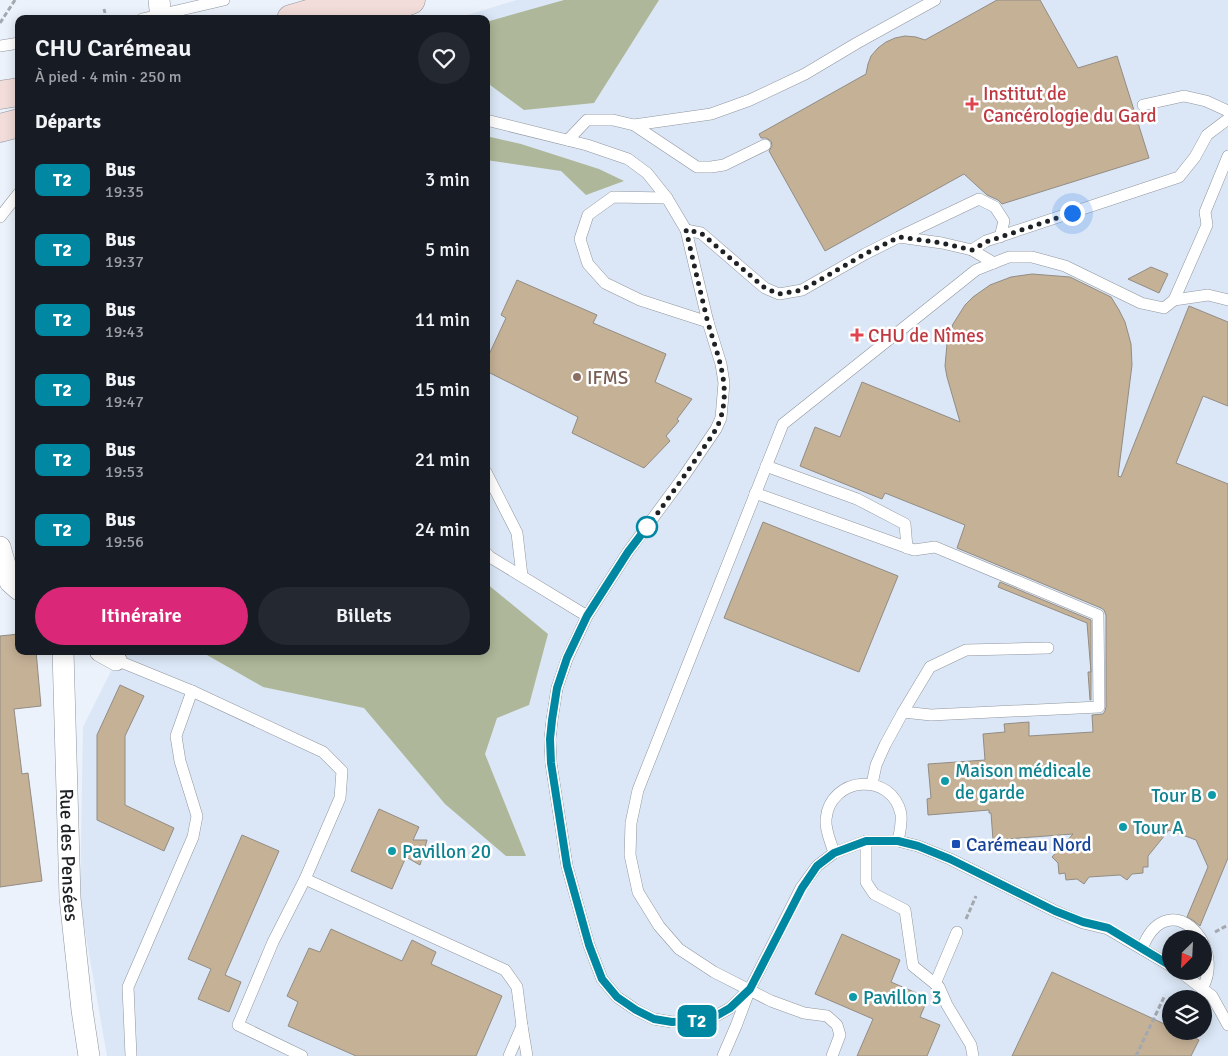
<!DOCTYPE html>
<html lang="fr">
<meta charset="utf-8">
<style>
body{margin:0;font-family:Signika,sans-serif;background:#242831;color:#f1f3f6;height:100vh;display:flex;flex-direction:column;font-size:19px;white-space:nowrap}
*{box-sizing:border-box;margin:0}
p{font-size:16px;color:#9ea1a6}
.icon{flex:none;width:28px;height:28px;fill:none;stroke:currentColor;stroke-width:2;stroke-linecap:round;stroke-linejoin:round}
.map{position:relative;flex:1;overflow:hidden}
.drawer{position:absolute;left:15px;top:15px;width:475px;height:640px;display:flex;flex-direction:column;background:#171b24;border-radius:10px;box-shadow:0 2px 12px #0003}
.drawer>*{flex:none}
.badge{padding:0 10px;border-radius:8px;font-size:18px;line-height:32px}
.needle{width:32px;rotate:204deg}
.buttons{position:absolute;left:1162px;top:930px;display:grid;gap:10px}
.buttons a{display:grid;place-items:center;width:50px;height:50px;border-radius:50%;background:#171b24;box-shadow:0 2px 12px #0003;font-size:25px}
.you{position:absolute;width:25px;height:25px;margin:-12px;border:4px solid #fff;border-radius:50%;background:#1a73e8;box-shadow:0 0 0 8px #1a73e833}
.map>.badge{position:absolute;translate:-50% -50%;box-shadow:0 0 0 2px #fff}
h2{padding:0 20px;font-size:19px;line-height:45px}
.round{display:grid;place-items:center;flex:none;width:52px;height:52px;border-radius:26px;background:#242831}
.summary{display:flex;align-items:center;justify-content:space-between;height:85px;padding:0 20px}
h1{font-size:24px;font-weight:600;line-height:38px}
.cta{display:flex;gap:10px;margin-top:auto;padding:10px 20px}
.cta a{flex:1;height:58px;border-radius:30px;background:#db2777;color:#fff;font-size:20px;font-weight:600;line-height:58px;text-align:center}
.cta a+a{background:#242831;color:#f1f3f6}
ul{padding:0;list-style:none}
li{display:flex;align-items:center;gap:15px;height:70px;padding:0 20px}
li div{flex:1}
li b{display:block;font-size:19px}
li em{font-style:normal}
li .badge{min-width:55px;font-weight:700;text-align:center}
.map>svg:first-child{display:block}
.built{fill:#dbe7f6;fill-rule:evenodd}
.forest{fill:#aeb799}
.building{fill:#c5b196;stroke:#928c84}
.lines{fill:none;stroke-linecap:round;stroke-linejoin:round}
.lane-casing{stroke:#90969e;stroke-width:12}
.street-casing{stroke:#90969e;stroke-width:22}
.secondary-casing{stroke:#90969e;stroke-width:29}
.path{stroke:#a3a8af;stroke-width:3;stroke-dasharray:5 2.5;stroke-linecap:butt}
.lane{stroke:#fff;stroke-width:11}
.street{stroke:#fff;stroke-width:21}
.secondary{stroke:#f3ddda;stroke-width:28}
.line-casing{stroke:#fff;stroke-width:11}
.line{stroke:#0088a3;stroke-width:8}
.walk{stroke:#1f2225;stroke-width:5;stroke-dasharray:0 9}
.health-dot{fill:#e0444e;stroke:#fff;stroke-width:2}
.education-dot{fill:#8d6e63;stroke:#fff;stroke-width:2}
.stop-dot{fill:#fff;stroke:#0088a3;stroke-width:2.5}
.culture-dot{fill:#0f9aa8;stroke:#fff;stroke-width:2}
.transit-dot{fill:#1a4fb4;stroke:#fff;stroke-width:2}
.labels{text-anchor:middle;stroke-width:5;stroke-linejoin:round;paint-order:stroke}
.health-label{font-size:19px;fill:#be3a42;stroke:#fff;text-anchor:start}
.education-label{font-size:19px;fill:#785e54;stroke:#fff;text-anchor:start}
.culture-label{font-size:19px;fill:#0d838f;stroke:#fff;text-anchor:start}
.transit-label{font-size:19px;fill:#164399;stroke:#fff;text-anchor:start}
.street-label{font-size:19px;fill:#1f2225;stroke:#fff}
</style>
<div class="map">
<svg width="1228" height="1056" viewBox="0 0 1228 1056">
<rect width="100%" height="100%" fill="#ebf2fb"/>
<path class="built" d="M 517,0 L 1228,0 L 1228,1056 L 107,1056 L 80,902 L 83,727 L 121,651 L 486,651 L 486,19 L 454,19 ZM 1171,939 L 1204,939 L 1204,971 L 1171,971 ZM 1171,999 L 1204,999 L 1204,1031 L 1171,1031 Z"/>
<g class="forest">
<polygon points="564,0 659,0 594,103 524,110 486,82 486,22"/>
<polygon points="486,136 521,144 599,169 624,181 586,195 561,171 486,160"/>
<polygon points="486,583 548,634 529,705 497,718 485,754 526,856 506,856 445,804 364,708 263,687 200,651 486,651"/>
</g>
<g class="building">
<polygon points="997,0 1040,0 1078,68 1117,56 1149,158 1002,204 998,200 987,195 964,174 825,251 769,151 772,146 771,141 766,138 761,138 759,134 866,74 868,64 871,56 878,48 886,42 895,38 905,36 916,37 925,40"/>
<polygon points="1151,267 1168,274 1159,293 1128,279"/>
<polygon points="1032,274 1070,277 1111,297 1119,310 1125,322 1131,344 1132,365 1118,476 1121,477 1189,306 1228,322 1228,406 1203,396 1176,463 1228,484 1228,858 1200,926 1194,921 1187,917 1208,867 1196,840 1169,830 1148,856 1148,867 1143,867 1143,873 1132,874 1127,880 1120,875 1089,877 1084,884 1077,879 1066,880 1065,873 1059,874 1058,863 1052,857 1073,834 993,840 991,813 989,813 989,810 928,815 927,799 931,798 928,764 985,760 983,734 1005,732 1004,724 1029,722 1029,736 1093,732 1092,715 1103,714 1105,711 1106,707 1106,615 1104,610 1101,608 957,548 965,525 885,493 882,499 800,466 815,427 840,437 862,382 960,422 947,377 945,366 947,344 953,324 965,305 973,297 990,285 1011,277"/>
<polygon points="517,280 597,315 593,323 666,354 655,382 692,399 677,419 679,421 666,436 670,441 644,468 572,433 578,417 486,371 486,361 506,318 501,315"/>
<polygon points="763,522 898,576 859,672 724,618"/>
<polygon points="1000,582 1091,620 1091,700 1090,700 1088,672 1091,672 1087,623 998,587"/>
<polygon points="19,634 19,651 36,651 41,706 14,709 22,774 28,773 42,881 0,887 0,636"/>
<polygon points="120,685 144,696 125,736 125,805 174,828 164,851 97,820 97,735"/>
<polygon points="379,809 419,827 413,840 427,840 420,865 406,857 392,889 351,871"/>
<polygon points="242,835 279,851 225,975 241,982 229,1012 198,999 211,969 188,959"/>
<polygon points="331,929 402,961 412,940 436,952 431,964 502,996 476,1056 356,1056 288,1026 298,1002 287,996 309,948 320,952"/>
<polygon points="842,934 900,960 891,982 928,998 920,1017 940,1025 927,1056 857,1056 873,1019 815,994"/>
<polygon points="1052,972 1171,1027 1171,1031 1181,1031 1199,1040 1191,1056 1012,1056"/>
</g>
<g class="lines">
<defs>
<g id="lane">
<polyline points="142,19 224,0"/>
<polyline points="0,46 19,43"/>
<polyline points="1143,105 1184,96 1206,101 1228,111"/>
<polyline points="486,120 587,145 628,159 647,173 667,198 686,230 708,322 721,364 724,383 721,418 716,429 684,476 628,552 587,616 567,659 557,688 552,720 550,739 551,763 567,866 589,945 602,979 617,997 636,1010 654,1019 672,1022 709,1020 730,1008 750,989"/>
<polyline points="634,125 711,114 750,100 805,74 857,43 935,0"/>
<polyline points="568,140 587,120 613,120 634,125 697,167 711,167 724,165 765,145"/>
<polyline points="667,198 613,197 588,215 580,239 586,258 588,264 605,283 640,300 708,322"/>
<polyline points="0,217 19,193"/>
<polyline points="686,230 701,233 759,283 765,288 779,294 802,290 865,254 899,237 942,243 972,250 994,263"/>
<polyline points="899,237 979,199 995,207 1004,221 1000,237"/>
<polyline points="972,250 986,241 1179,177 1195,157 1207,135 1228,119"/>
<polyline points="1174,300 1208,295 1228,300"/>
<polyline points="766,466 857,499 905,524 907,548"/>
<polyline points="486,472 517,533 522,576"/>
<polyline points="755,493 914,550 935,547 1098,615 1099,707 931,715 903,712"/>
<polyline points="486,553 490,557 587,616"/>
<polyline points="116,660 192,691 323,752 342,771 340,798 305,879 505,970 517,987 522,1026 527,1056"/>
<polyline points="872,784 876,765 885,745 903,712 930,667 966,650 1048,648"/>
<polyline points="866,841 866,882 874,894 905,910 913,966 939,987 947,1005 971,1045 973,1056"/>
<path d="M 834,853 C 831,842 825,831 826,819 C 830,776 892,771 901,814 C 902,823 900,832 898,841"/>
<path d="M 1142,949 C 1166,884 1228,942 1202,989"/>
<polyline points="1179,971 1212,996 1228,1025"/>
<polyline points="935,984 957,932"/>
<polyline points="131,1056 128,987 193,837 197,816 180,761 176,736 192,691"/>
<polyline points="302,1056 238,1025 273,942 305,879"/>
<polyline points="509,1056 522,1026"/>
<polyline points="723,1056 736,1026 750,989 801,888 817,866 834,853 866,841 898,841 918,846 950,859 1055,911 1083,923 1108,929 1171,966"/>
<polyline points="832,1056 840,1035 837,1025 827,1016 804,1013 771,1001 714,972 679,949 659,926 638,892 630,855 631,823 638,790 783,424 976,270 1009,257 1032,257 1065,266 1141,303 1164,308 1174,300 1207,225 1205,212 1228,156"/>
</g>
<g id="street">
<polyline points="159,0 161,19"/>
<polyline points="0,547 10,582 19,590"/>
<path id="s1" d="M 63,651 L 70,898 L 82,1010 L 89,1056"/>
<polyline points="100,651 116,660"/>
</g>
<g id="secondary">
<polyline points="291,19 355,0"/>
<polyline points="356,19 411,0"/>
<polyline points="0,95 19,92"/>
<polyline points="0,128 19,123"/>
</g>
</defs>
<use href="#lane" class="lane-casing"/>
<use href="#street" class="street-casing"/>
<use href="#secondary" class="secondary-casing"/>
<g class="path">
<polyline points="104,9 105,13"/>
<polyline points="0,23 15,0"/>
<polyline points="966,919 976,896"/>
<polyline points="1215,932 1228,925"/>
<polyline points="1136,1056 1165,995"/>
</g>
<use href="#lane" class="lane"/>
<use href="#street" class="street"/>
<use href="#secondary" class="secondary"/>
</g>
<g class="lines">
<defs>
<polyline id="line" points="647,527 628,552 587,616 567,658 557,688 552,720 550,739 551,763 567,866 589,945 602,979 617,997 636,1010 654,1019 672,1022 709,1020 730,1008 750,989 802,888 817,866 834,853 866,841 898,841 918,846 950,859 1055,911 1083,922 1108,928 1171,966"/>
</defs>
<use href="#line" class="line-casing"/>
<use href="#line" class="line"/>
<path class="walk" d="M 647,527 C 664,505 680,482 696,459 C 704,446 715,434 720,420 C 732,384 716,353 707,319 C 700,290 693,260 686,230 L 701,233 L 759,283 L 765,288 L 779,294 L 802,290 L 865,254 L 899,237 L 942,243 L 972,250 L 986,242 L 1072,213"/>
</g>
<g class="health-dot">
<path d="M969.5 96.5h5v5h5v5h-5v5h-5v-5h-5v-5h5z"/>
<path d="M854.5 327.5h5v5h5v5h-5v5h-5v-5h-5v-5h5z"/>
</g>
<circle class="education-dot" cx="577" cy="377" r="5"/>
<circle class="stop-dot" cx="647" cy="527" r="10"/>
<g class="culture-dot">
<circle cx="945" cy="781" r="5"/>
<circle cx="1212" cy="795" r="5"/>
<circle cx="1123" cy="827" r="5"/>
<circle cx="392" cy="851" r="5"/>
<circle cx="853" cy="997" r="5"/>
</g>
<rect class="transit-dot" x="951" y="839" width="10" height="10" rx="2.5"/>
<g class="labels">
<g class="health-label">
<text x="983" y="100">Institut de<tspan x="983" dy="22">Cancérologie du Gard</tspan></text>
<text x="868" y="342">CHU de Nîmes</text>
</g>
<g class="education-label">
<text x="587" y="384">IFMS</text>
</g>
<g class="culture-label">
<text x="955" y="777">Maison médicale<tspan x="955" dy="22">de garde</tspan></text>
<text x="1202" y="802" text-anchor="end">Tour B</text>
<text x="1133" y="834">Tour A</text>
<text x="402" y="858">Pavillon 20</text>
<text x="863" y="1004">Pavillon 3</text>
</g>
<g class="transit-label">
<text x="966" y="851">Carémeau Nord</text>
</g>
<g class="street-label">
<text dy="7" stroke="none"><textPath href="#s1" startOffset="204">Rue des Pensées</textPath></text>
</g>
</g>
</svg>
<div class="buttons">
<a><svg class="needle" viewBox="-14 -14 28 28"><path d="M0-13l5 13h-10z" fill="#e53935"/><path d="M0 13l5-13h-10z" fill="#9ea1a6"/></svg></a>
<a><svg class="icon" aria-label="layers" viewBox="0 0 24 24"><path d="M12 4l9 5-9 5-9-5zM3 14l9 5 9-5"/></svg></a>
</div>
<div class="you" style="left:1072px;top:213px"></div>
<b class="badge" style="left:697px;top:1021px;background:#0088a3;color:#fff">T2</b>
<section class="drawer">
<div class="summary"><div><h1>CHU Carémeau</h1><p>À pied · 4 min · 250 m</p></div><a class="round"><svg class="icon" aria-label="heart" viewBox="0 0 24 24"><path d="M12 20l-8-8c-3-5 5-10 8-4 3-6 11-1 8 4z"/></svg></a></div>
<h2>Départs</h2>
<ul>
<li><span class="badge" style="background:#0088a3;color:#fff">T2</span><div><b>Bus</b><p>19:35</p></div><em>3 min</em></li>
<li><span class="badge" style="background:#0088a3;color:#fff">T2</span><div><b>Bus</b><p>19:37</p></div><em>5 min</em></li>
<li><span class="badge" style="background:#0088a3;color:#fff">T2</span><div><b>Bus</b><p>19:43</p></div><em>11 min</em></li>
<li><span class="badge" style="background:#0088a3;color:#fff">T2</span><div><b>Bus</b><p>19:47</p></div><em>15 min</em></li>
<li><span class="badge" style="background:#0088a3;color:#fff">T2</span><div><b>Bus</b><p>19:53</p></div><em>21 min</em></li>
<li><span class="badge" style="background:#0088a3;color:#fff">T2</span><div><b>Bus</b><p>19:56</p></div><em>24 min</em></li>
</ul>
<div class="cta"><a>Itinéraire</a><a>Billets</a></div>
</section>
</div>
